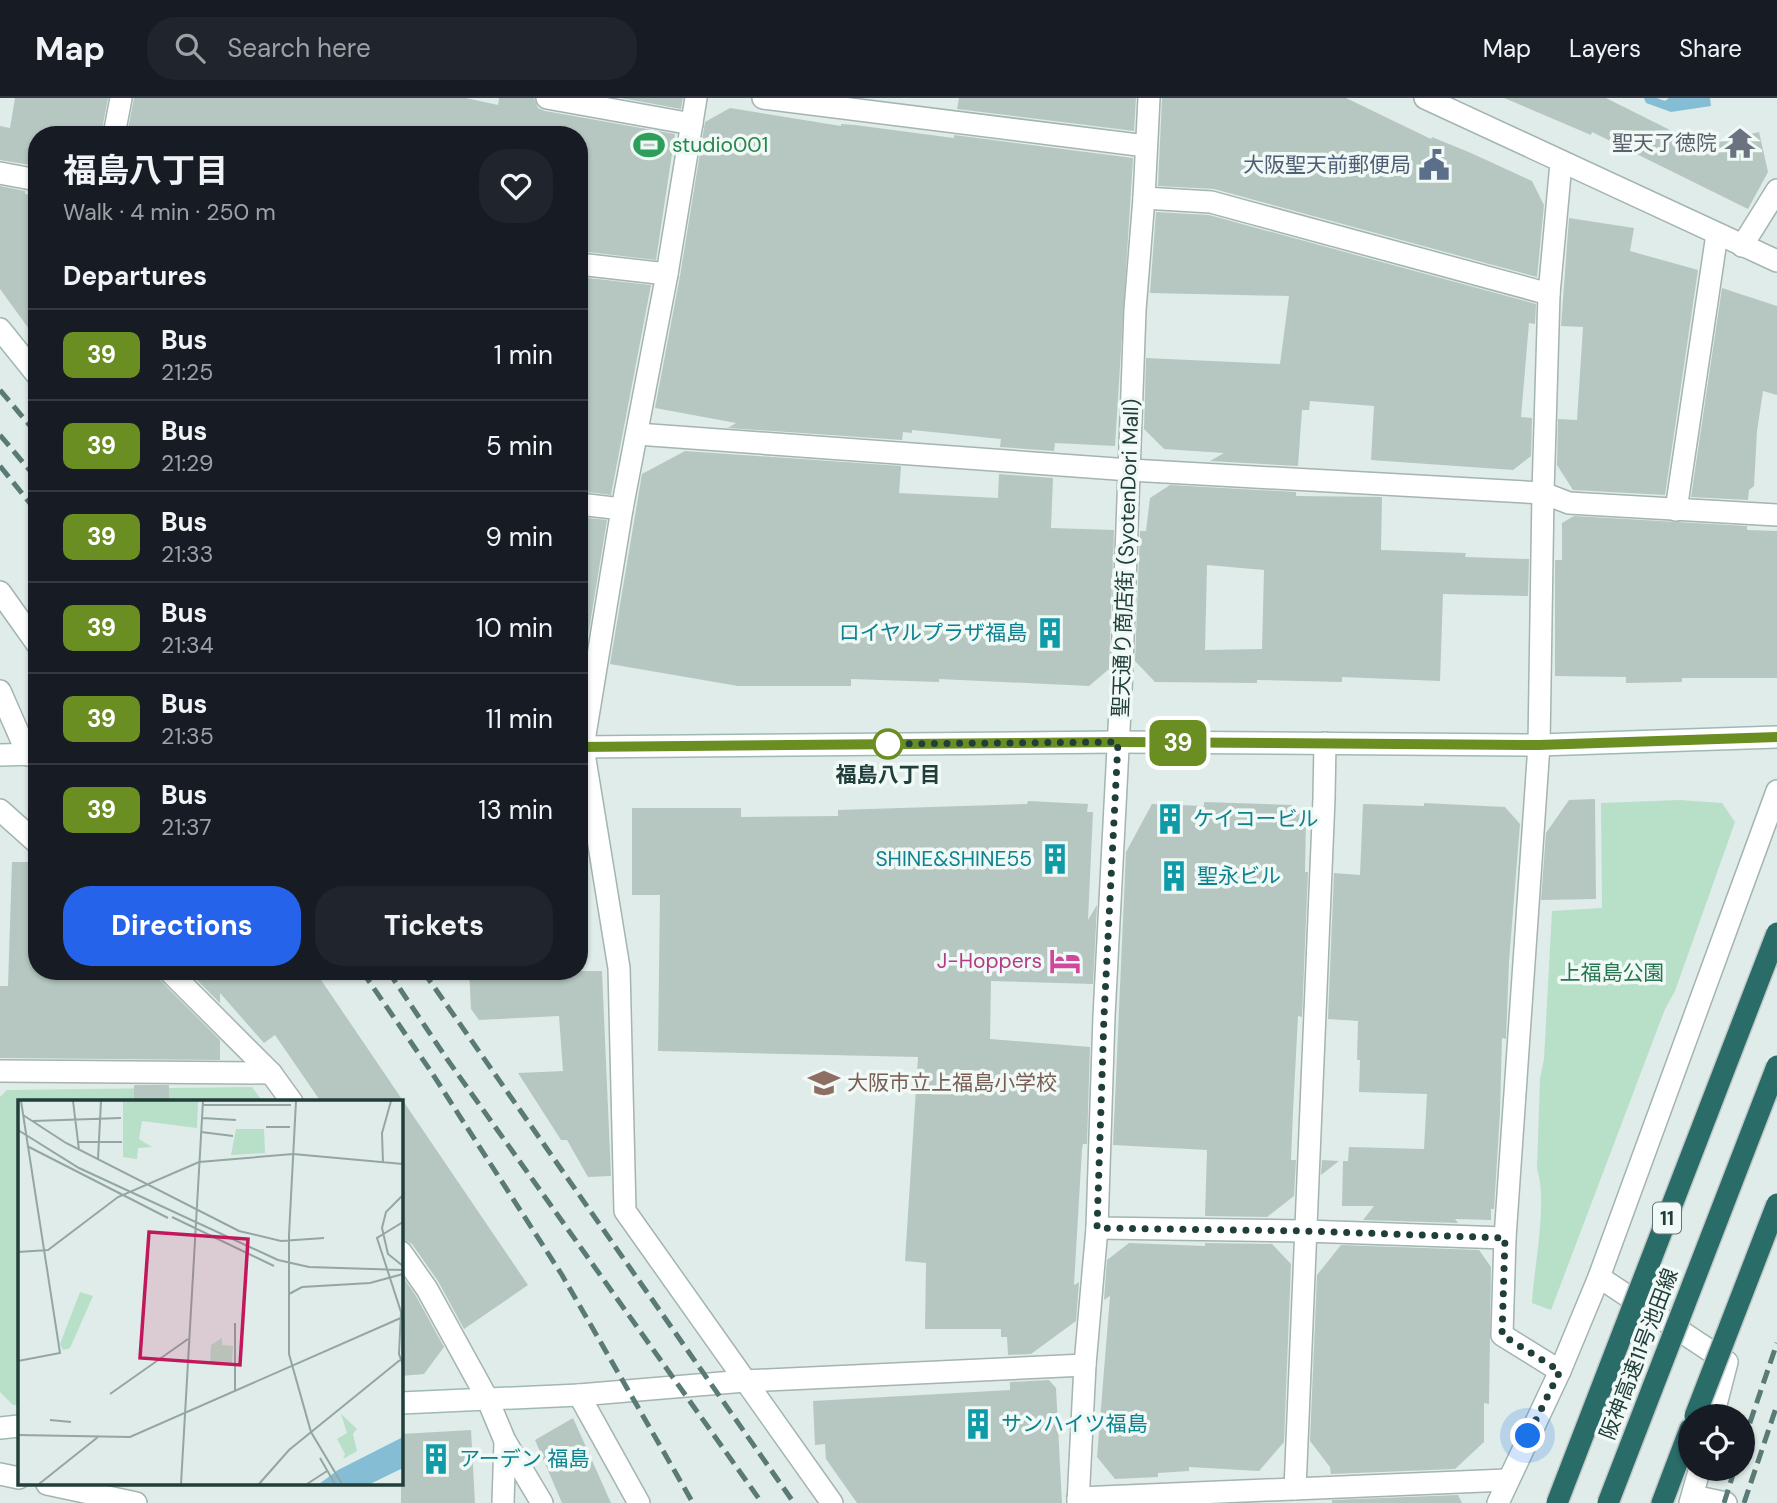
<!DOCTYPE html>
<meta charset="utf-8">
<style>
body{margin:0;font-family:"DM Sans","Noto Sans JP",sans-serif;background:#20242c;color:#f1f3f6;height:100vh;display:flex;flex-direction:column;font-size:26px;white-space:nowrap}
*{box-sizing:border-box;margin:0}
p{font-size:23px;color:#9ea1a6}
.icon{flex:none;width:38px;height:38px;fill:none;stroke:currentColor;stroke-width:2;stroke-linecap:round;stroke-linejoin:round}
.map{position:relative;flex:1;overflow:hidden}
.details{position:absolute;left:28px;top:28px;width:560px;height:854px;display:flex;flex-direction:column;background:#171b24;border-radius:28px;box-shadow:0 2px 5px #0004}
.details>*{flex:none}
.badge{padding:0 14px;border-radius:10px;font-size:24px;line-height:46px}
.buttons{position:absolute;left:1678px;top:1306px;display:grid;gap:14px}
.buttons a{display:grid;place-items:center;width:77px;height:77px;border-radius:50%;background:#171b24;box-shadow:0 2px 5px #0004;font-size:35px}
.you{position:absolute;width:35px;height:35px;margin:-18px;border:5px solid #fff;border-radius:50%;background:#1a73e8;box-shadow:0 0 0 10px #1a73e833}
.map>.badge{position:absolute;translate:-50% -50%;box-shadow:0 0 0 4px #fff}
h2{padding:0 35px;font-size:26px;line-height:63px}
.round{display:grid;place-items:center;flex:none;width:74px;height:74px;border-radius:28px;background:#20242c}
.headline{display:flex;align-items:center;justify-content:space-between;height:119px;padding:0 35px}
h1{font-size:33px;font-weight:700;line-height:52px}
.cta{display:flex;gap:14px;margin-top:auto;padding:14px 35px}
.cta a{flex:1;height:80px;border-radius:28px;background:#2563eb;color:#fff;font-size:28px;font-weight:700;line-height:80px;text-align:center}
.cta a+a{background:#20242c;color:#f1f3f6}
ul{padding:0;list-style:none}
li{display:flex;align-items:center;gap:21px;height:91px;padding:0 35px;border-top:2px solid #363941}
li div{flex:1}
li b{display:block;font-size:26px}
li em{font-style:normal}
li .badge{min-width:77px;font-weight:700;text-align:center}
header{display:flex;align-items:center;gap:42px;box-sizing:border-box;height:98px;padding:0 35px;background:#171b24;border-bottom:2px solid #363941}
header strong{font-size:33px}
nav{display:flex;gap:38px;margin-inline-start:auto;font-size:24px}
.search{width:490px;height:63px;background:#20242c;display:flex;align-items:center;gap:18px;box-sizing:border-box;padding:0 24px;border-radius:28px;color:#9ea1a6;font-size:26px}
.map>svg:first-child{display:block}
.green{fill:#b8dfc8}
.water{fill:#85bdd5}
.building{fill:#b6c7c2;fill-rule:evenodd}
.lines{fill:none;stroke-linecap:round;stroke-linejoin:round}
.street-casing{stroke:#a3b4b1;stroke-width:24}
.secondary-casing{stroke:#9eb9b3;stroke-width:24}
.highway-casing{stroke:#c1c9c8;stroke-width:24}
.street{stroke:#fff;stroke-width:21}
.secondary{stroke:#fff;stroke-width:21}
.highway{stroke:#2a6c68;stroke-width:21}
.rail{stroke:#5a7a76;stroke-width:5;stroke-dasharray:14 7;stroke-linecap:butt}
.highway-bridge-casing{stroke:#c1c9c8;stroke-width:24;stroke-linecap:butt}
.highway-bridge{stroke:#2a6c68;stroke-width:21}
.line-casing{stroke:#fff;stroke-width:16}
.line{stroke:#6b8e23;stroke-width:10}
.walk{stroke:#203e3a;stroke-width:7;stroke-dasharray:0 12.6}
.stop-dot{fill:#fff;stroke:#6b8e23;stroke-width:3.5}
.labels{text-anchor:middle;stroke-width:7;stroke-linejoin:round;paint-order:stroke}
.shield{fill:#f1f9f6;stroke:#5f7672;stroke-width:2}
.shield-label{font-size:19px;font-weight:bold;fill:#203e3a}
.worship-label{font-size:21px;fill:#5b616d;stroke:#f1f9f6;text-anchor:end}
.leisure-label{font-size:21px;fill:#27864d;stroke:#f1f9f6;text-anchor:start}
.service-label{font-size:21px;fill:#4e5e75;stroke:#f1f9f6;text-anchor:end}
.street-label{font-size:21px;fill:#203e3a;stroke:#f1f9f6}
.culture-label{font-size:21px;fill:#0d838f;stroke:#f1f9f6;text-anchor:start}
.stop-label{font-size:21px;font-weight:bold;fill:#203e3a;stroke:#f1f9f6}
.hotel-label{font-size:21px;fill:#b23c85;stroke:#f1f9f6;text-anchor:end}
.park-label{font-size:21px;fill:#277752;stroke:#f1f9f6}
.education-label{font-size:21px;fill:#785e54;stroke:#f1f9f6;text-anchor:start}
.inset-road{fill:none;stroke:#93a6a3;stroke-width:2}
.view{fill:#c2185b;fill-opacity:0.15;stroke:#c2185b;stroke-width:3.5}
.inset-edge{fill:none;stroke:#203e3a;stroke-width:3.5}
</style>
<header>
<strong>Map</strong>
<div class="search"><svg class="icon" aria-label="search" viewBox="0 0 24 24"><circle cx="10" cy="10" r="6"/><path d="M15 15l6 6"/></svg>Search here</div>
<nav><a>Map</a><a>Layers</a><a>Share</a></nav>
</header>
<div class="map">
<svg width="1777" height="1405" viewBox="0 0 1777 1405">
<rect width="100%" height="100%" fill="#e0ece9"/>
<g class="green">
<path d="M 1680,702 L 1722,705 L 1735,724 L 1675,893 L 1665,911 L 1551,1212 L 1532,1205 C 1534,1169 1548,1103 1537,1071 L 1540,981 L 1544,961 L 1552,813 L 1602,810 L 1601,705 Z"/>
<polygon points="252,989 263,1004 19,1004 19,1307 13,1307 0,1294 0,999 7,992"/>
</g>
<polygon class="water" points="1644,0 1657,0 1665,3 1669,0 1710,0 1711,8 1671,14 1646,5"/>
<g class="building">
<polygon points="15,0 108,0 101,37 36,37 30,67 0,62 0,28 10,30"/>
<polygon points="134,0 466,0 498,7 499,0 534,0 538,10 545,13 675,36 656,162 579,153 579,37 127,37"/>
<polygon points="621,0 683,0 681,11"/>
<polygon points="959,0 1136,0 1134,33 957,11"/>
<polygon points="1162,0 1346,0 1431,41 1432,39 1471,55 1532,83 1544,107 1537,179 1214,91 1158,88"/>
<polygon points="1504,0 1606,0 1702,48 1759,34 1768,74 1748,111 1592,34 1591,37"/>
<polygon points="730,10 841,28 841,26 855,27 954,40 954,37 1133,60 1115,348 1055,345 1054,353 1000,349 1001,341 912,332 912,335 903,334 902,342 728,330 736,325 655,310 680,178 705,24"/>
<polygon points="0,88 25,93 25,96 37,98 37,242 0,191"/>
<polygon points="1156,114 1209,117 1536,206 1535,226 1529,225 1521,319 1532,320 1531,358 1513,372 1371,362 1374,308 1310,303 1309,312 1302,312 1298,368 1210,363 1224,355 1164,351 1144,331 1146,260 1280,266 1289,198 1150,195"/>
<polygon points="1569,120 1634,130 1630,153 1698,172 1665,397 1573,392 1557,367 1558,321 1577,322 1583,229 1561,228"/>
<polygon points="579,179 651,187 611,397 579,393"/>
<polygon points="1722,190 1777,208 1777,297 1763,293 1757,333 1754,388 1749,392 1748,402 1691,399"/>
<polygon points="685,353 901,368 899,395 998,400 999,376 1053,380 1051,430 1114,432 1109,571 1089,588 939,581 939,584 851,581 851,588 738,588 610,566 642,376"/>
<path d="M 1170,387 L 1296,394 L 1296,398 L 1382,399 L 1381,452 L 1466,455 L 1465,459 L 1529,461 L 1528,498 L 1443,496 L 1440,583 L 1342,579 L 1342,584 L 1257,582 L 1257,585 L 1155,584 L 1135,563 L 1140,433 L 1146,433 L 1150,400 ZM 1207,467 L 1264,472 L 1262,551 L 1205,552 Z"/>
<polygon points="1574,418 1747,428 1747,432 1777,433 1777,580 1682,580 1682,584 1626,585 1626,579 1555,578 1555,462 1562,462 1562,425"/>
<polygon points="579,419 607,422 584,562 579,561"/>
<polygon points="1595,701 1596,801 1541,802 1546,735 1569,702"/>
<polygon points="1028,703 1088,706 1087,714 1093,714 1088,822 1097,807 1093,886 991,883 990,941 1090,949 1087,1046 1083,1046 1082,1051 1074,1187 1079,1184 1076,1223 1031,1256 1008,1257 1007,1239 1001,1239 1001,1231 925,1231 926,1165 905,1163 918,959 658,953 660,797 632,797 632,710 741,710 741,719 838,718 838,712 1027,706"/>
<polygon points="1204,704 1292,707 1306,718 1305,774 1308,774 1302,919 1298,918 1293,1014 1291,1062 1296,1062 1294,1098 1267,1119 1205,1118 1207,1052 1113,1047 1126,754 1152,706 1204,708"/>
<polygon points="1424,705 1505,709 1520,726 1509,864 1506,941 1502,940 1500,1015 1494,1111 1491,1111 1491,1122 1455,1121 1458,1125 1363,1122 1374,1108 1342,1108 1343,1063 1348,1063 1349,1049 1424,1051 1427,996 1359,994 1360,962 1357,962 1358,923 1328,921 1334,775 1360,777 1363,706 1424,708"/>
<polygon points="12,764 37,764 37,873 156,873 160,882 220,942 220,962 0,960 0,888 8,888"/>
<polygon points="188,873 315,873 528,1187 464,1231 438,1183 412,1146 401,1141 401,1004 321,1004 275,937 264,945 220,895 220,905"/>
<polygon points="469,873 602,873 611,1078 588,1079 567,1042 561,1042 518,975 563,973 559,918 479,922 471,911"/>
<rect x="134" y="987" width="35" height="17"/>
<polygon points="1322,1062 1339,1063 1321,1077"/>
<polygon points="1129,1145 1205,1148 1205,1145 1272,1146 1291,1166 1284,1344 1259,1373 1189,1369 1189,1373 1158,1375 1158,1379 1115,1381 1097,1359 1110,1198 1104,1202 1107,1162"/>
<polygon points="1341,1147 1479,1152 1491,1169 1489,1306 1484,1305 1484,1344 1455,1371 1331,1376 1330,1369 1310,1343 1317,1177"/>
<polygon points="401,1176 416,1198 444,1249 424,1276 401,1278"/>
<polygon points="1049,1282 1056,1290 1062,1405 857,1405 826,1361 825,1346 815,1347 813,1303 1010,1292 1010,1284"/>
<polygon points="573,1320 611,1405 562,1405 535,1342"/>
<polygon points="471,1332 475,1405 401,1405 401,1336"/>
<polygon points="1458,1397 1462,1405 1332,1405 1332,1402"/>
</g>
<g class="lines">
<defs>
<g id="street">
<polyline points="547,0 692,26"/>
<polyline points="696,0 667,176 622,411 583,649 619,870 625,1113 832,1405"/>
<polyline points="763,0 1146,48"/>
<polyline points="1425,0 1777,163"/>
<polyline points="114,37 121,0"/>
<polyline points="0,75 37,82"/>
<polyline points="1144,100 1211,104 1549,196"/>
<polyline points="1742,148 1777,92"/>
<polyline points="579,166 667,176"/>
<polyline points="637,336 1130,372 1543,395 1569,405 1777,417"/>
<polyline points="579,406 622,411"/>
<polyline points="1676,412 1717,136"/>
<polyline points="0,494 37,546"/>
<polyline points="0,593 28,657"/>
<polyline points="0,712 37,745"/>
<polyline points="169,873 271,975 292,1004"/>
<polyline points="0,973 271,975"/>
<polyline points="1097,1130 1305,1133 1505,1140"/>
<polyline points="401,1154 427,1191 487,1300 505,1343 542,1405"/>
<polyline points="1599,1179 1727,1264 1713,1318"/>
<polyline points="1560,1273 1502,1237 1505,1140 1539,647 1543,395 1549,196 1561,65"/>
<polyline points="0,1376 19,1380"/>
<polyline points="47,1386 136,1405"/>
<polyline points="1295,1391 1324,700 1325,645"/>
<polyline points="1693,1398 1726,1405"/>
<polyline points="1078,1400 1507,1382"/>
<polyline points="503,1405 505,1343"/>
<polyline points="639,1405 579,1297 745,1283 1085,1267"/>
<polyline points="1078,1405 1085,1267 1097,1130 1104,918 1121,593 1135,212 1144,100 1149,0"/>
<polyline points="1498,1405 1560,1273 1599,1179 1777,693"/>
<polyline points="1690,1405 1700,1370"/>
</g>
<g id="secondary">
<polyline points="0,231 37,277"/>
<polyline points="579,649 1118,644 1539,647 1777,639"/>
<polyline points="0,657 37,656"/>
<polyline points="401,1305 579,1297"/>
<polyline points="0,1330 19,1328"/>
</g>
<polyline id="highway" points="1662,1405 1690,1331"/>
</defs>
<use href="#street" class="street-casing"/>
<use href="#secondary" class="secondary-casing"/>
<use href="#highway" class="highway-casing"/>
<use href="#street" class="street"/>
<use href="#secondary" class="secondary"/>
<use href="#highway" class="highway"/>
<g class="rail">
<polyline points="0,292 37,336"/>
<polyline points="0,337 37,381"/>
<polyline points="0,368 37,414"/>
<polyline points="362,873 430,972 562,1177 693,1405"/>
<polyline points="388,873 447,961 762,1405"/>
<polyline points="423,873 794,1405"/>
<polyline points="1743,1345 1777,1245"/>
<polyline points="1724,1405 1735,1370"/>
<polyline points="1744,1405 1777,1307"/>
</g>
<defs>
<g id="highway-bridge">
<polyline points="1695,1318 1777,1106"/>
<polyline points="1557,1405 1777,835"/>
<polyline points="1608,1405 1777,968"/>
</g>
</defs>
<use href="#highway-bridge" class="highway-bridge-casing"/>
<use href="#highway-bridge" class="highway-bridge"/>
</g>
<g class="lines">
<defs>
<polyline id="line" points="579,649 1118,644 1539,647 1777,639"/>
</defs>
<use href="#line" class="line-casing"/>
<use href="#line" class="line"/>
<polyline class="walk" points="888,646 886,646 1118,644 1104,918 1097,1130 1305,1133 1505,1140 1502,1237 1560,1273 1528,1338"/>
</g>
<defs>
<symbol id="temple-bare" viewBox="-9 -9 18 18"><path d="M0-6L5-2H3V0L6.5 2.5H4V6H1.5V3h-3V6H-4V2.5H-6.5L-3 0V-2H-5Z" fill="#6b7280" stroke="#f1f9f6" stroke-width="2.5" paint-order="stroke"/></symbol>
<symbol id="stadium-bare" viewBox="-9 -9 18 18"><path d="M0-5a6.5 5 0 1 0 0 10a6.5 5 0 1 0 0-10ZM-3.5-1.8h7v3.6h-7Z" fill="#2e9e5b" stroke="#f1f9f6" stroke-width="2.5" paint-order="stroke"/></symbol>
<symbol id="civic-bare" viewBox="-9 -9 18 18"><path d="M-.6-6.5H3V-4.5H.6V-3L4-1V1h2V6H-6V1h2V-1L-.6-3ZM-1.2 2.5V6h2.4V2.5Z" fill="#5c6f8a" stroke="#f1f9f6" stroke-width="2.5" paint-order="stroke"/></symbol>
<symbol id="building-bare" viewBox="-9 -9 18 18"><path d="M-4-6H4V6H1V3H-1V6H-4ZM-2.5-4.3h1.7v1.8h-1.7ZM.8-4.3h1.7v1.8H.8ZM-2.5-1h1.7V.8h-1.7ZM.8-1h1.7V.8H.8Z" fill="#0f9aa8" stroke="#f1f9f6" stroke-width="2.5" paint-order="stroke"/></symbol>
<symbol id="hotel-bare" viewBox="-9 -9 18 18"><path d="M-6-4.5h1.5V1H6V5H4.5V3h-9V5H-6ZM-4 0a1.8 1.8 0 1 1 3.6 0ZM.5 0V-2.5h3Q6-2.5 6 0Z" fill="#d1479c" stroke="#f1f9f6" stroke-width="2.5" paint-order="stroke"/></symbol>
<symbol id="school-bare" viewBox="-9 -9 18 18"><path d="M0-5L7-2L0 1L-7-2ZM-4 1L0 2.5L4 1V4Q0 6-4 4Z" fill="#8d6e63" stroke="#f1f9f6" stroke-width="2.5" paint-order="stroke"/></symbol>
</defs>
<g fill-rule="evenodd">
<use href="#temple-bare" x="1718" y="23" width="44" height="44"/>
<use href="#stadium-bare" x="627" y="25" width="44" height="44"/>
<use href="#civic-bare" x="1412" y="45" width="44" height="44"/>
<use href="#building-bare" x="1028" y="513" width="44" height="44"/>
<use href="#building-bare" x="1148" y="699" width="44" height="44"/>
<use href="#building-bare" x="1033" y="739" width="44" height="44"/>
<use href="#building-bare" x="1152" y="756" width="44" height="44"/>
<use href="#hotel-bare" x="1043" y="841" width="44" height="44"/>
<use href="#school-bare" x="802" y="963" width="44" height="44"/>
<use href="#building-bare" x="956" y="1304" width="44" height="44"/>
<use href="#building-bare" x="414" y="1339" width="44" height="44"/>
</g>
<circle class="stop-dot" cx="888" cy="646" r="14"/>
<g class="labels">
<rect class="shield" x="1653" y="1104.5" width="28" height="31" rx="5"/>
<g class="shield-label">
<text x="1667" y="1127">11</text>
</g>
<g class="worship-label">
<text x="1717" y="52">聖天了徳院</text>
</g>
<g class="leisure-label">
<text x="672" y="54">studio001</text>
</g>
<g class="service-label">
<text x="1411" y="74">大阪聖天前郵便局</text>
</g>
<g class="street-label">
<text transform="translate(1126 460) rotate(-88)" y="7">聖天通り商店街 (SyotenDori Mall)</text>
<text transform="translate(1639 1256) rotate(-69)" y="7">阪神高速11号池田線</text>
</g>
<g class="culture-label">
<text x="1027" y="542" text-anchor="end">ロイヤルプラザ福島</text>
<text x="1193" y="728">ケイコービル</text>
<text x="1032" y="768" text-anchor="end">SHINE&amp;SHINE55</text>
<text x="1197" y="785">聖永ビル</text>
<text x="1001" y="1333">サンハイツ福島</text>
<text x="459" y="1368">アーデン 福島</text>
</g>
<g class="stop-label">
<text x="888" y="684">福島八丁目</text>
</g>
<g class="hotel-label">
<text x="1042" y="870">J-Hoppers</text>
</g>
<g class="park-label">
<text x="1612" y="882">上福島公園</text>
</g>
<g class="education-label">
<text x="847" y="992">大阪市立上福島小学校</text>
</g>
</g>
<g transform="translate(18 1002)">
<rect width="385" height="385" fill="#e0ece9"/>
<path d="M 105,1 L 180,1 L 179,28 L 124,21 L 121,39 L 134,47 L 120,48 L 119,59 L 105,57 ZM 218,29 L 246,29 L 247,53 L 213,55 ZM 62,192 L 75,196 L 52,248 L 45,250 L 42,244 ZM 204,238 L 204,245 L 215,246 L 214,264 L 192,262 L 193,245 ZM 323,314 L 339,329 L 335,334 L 339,351 L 325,359 L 327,354 L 319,339 L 329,333 Z" fill="#b8dfc8"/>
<path d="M 385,337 L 385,368 L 352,384 L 301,384 L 320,370 Z" fill="#85bdd5"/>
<path class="inset-road" d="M 55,1 L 61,50M 278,1 L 271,135 L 271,254 L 293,332 L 324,384M 184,5 L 273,5M 5,15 L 48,43 L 221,131 L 263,141 L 306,138M 184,18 L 218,20M 15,21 L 103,18M 248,27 L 272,27M 0,30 L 61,68 L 260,160 L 291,167 L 385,170M 183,32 L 215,36M 60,42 L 104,42M 9,46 L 150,118M 80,59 L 83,1M 365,63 L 364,33 L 373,1M 385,95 L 368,112 L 364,128 L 370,154 L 385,166M 154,117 L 256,166M 385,122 L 359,138 L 383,212 L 381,254 L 385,265M 0,152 L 30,150 L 100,97 L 181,62 L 275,54 L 385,64M 271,194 L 284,187 L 352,183 L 385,174M 217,223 L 217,290M 0,261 L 42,253 L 3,1M 92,294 L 170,239M 32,320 L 53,322M 0,335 L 112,337 L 385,217M 302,358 L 317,384M 21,384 L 80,337M 163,384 L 185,1M 241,384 L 271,350 L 382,260M 289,384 L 309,371"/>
<path class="view" d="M 131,132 L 230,139 L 222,265 L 122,258 Z"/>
<rect width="385" height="385" class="inset-edge"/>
</g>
</svg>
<div class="buttons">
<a><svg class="icon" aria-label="locate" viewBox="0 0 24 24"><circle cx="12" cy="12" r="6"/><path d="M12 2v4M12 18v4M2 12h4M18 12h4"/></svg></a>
</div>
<div class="you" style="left:1528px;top:1338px"></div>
<b class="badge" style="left:1178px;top:645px;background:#6b8e23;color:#fff">39</b>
<section class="details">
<div class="headline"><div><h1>福島八丁目</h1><p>Walk · 4 min · 250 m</p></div><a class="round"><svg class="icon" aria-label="heart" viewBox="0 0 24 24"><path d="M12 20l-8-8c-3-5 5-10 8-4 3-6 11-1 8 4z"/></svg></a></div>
<h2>Departures</h2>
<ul>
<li><span class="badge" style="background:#6b8e23;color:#fff">39</span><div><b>Bus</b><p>21:25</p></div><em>1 min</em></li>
<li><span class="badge" style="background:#6b8e23;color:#fff">39</span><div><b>Bus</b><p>21:29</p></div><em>5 min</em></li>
<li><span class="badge" style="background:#6b8e23;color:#fff">39</span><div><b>Bus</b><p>21:33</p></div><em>9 min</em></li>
<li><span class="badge" style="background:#6b8e23;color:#fff">39</span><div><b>Bus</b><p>21:34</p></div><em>10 min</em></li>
<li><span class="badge" style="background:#6b8e23;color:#fff">39</span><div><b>Bus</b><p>21:35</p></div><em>11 min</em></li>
<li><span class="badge" style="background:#6b8e23;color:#fff">39</span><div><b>Bus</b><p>21:37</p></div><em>13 min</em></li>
</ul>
<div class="cta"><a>Directions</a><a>Tickets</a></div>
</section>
</div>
